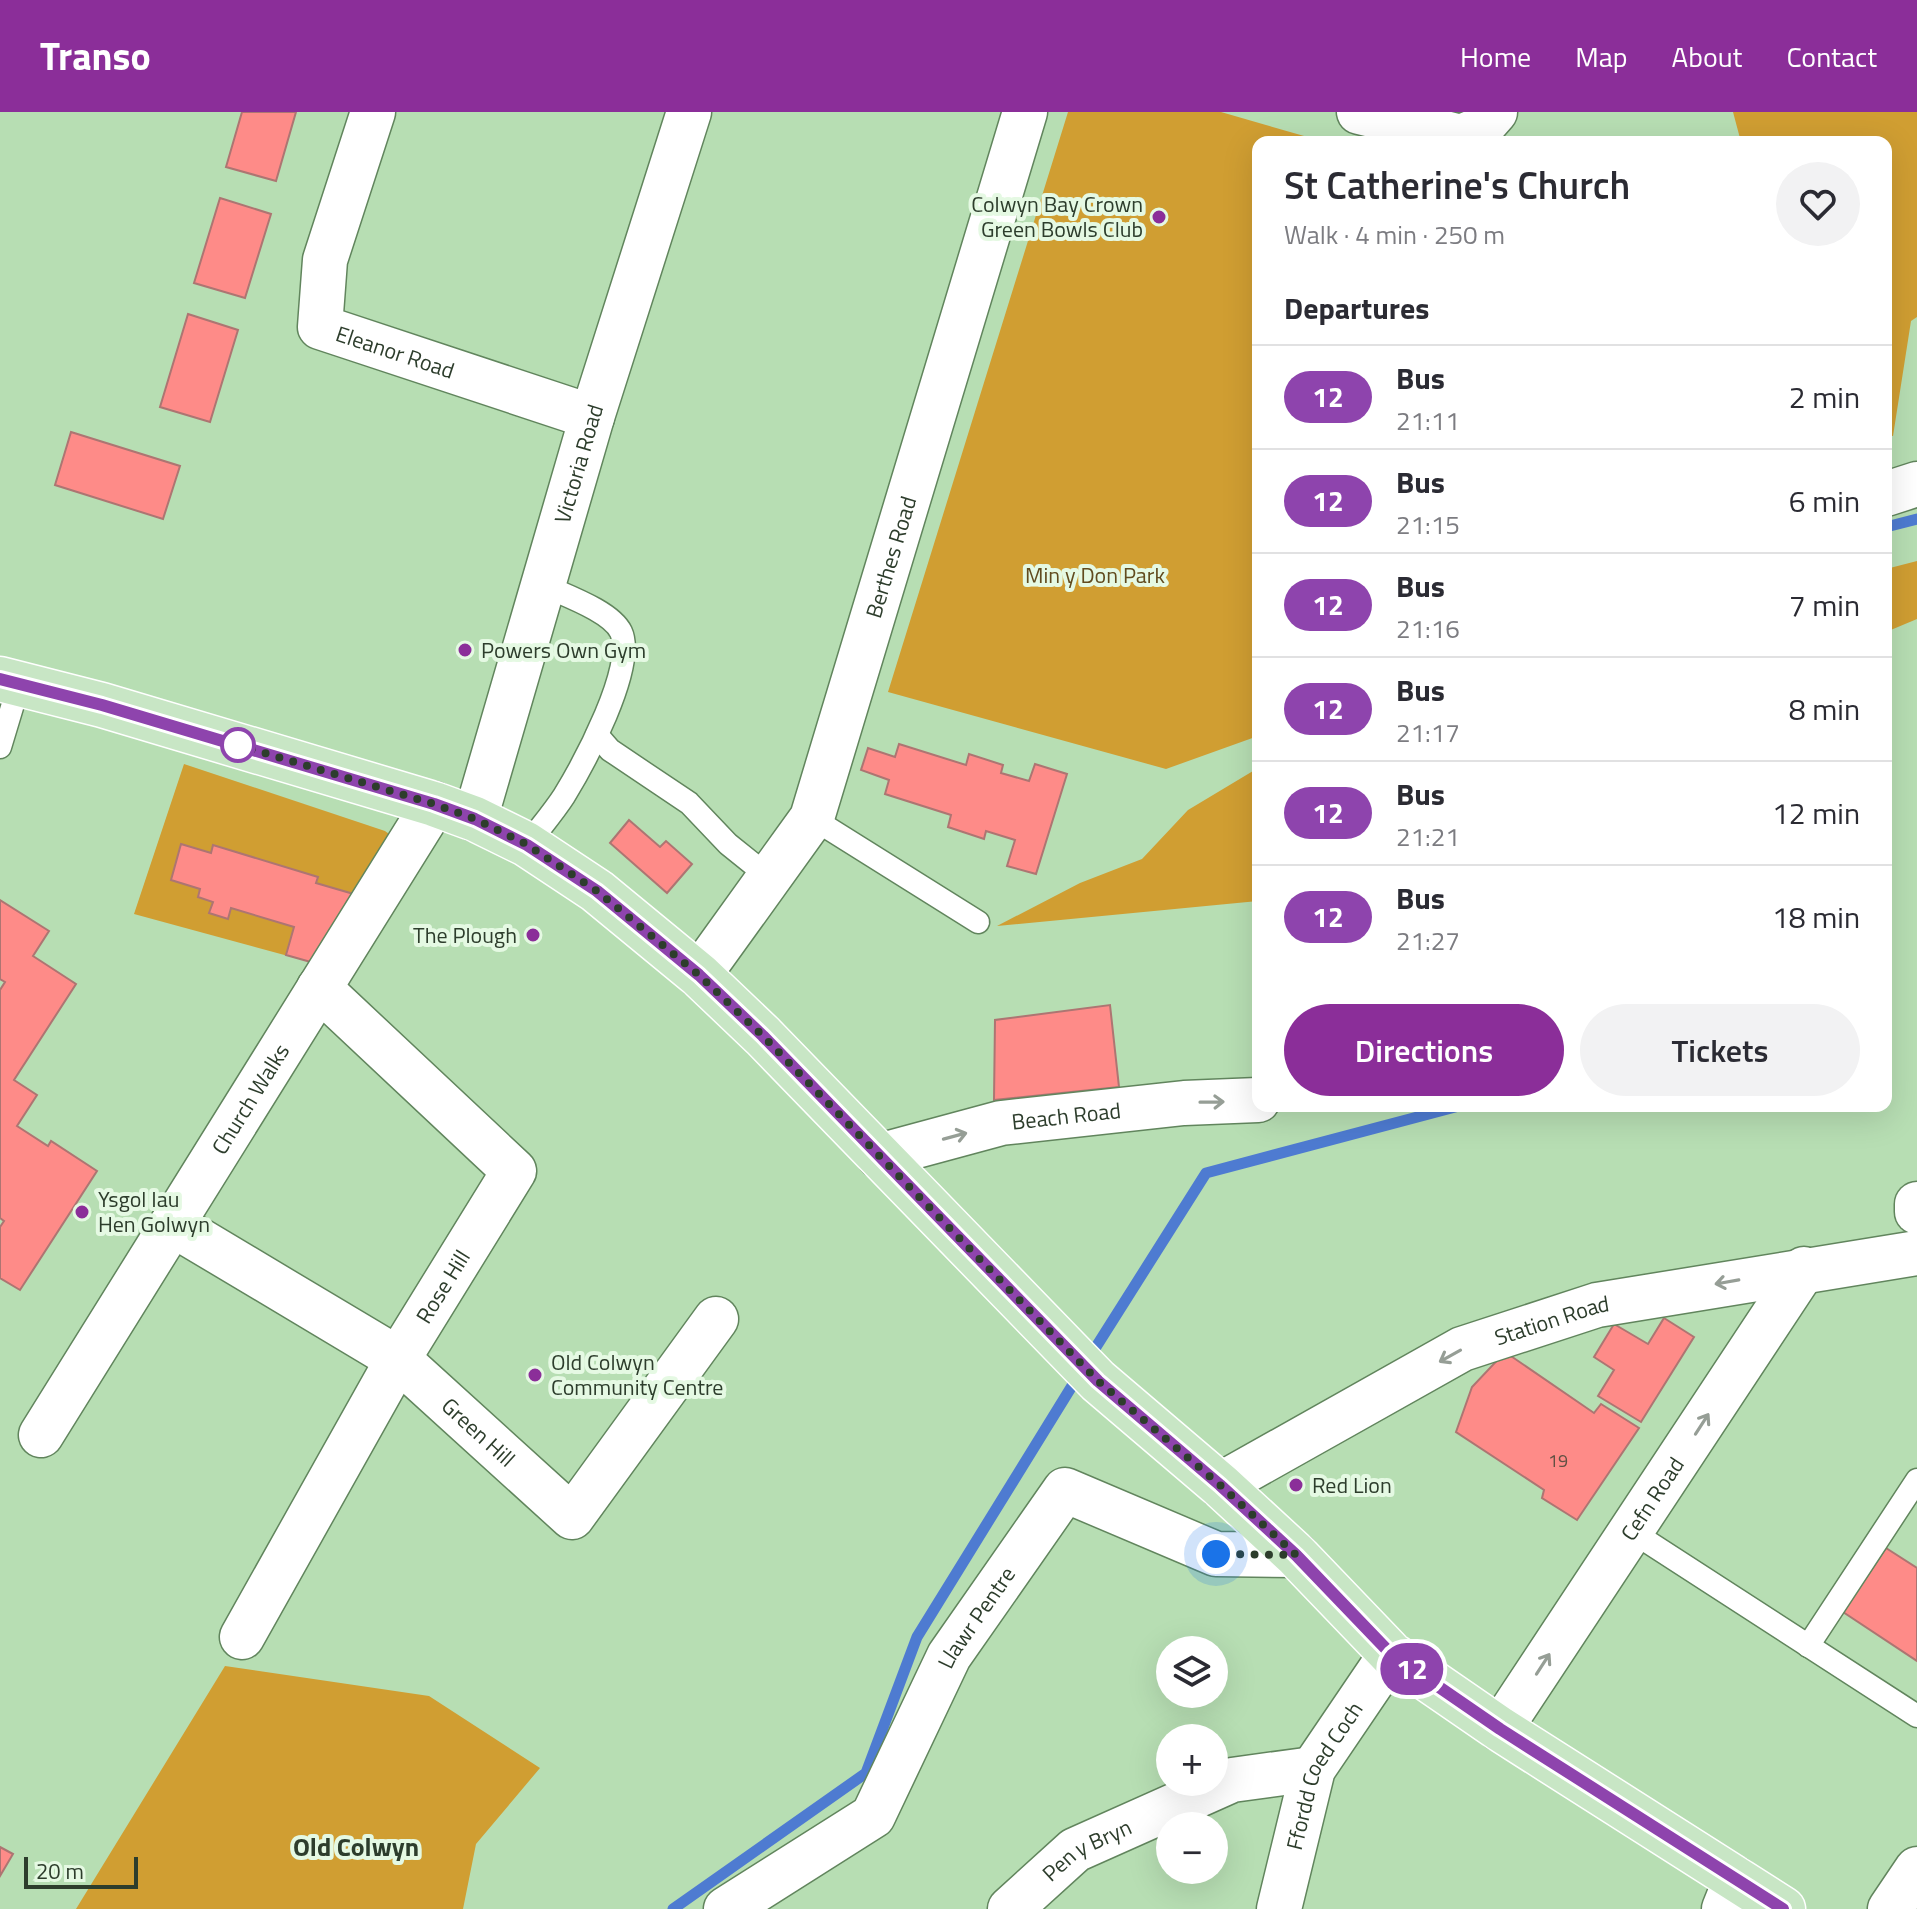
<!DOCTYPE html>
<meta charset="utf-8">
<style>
body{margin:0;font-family:"Titillium Web",sans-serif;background:#f2f2f3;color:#2b2b33;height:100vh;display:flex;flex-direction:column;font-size:30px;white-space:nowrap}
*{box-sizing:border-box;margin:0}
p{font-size:26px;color:#7c7c81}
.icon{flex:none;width:44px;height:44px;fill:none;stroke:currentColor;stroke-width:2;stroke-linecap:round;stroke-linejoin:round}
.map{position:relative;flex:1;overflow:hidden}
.details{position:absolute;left:1252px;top:24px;width:640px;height:976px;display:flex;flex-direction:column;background:#fff;border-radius:16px;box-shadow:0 8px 32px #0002}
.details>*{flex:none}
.badge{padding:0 16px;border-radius:26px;font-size:28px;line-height:52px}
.buttons{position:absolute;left:1156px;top:1524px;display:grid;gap:16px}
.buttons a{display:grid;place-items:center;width:72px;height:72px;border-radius:50%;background:#fff;box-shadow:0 8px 32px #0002;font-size:40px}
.scale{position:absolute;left:24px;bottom:20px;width:114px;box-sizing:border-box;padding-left:8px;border:4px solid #2d3d2c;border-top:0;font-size:22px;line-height:28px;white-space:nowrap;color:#2d3d2c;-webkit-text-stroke:6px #e5f9e3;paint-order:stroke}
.you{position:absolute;width:40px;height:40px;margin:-20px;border:6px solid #fff;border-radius:50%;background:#1a73e8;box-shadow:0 0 0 12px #1a73e833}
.map>.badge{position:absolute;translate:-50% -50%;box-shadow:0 0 0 4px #fff}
h2{padding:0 32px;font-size:30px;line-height:72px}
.round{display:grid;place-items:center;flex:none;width:84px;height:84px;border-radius:42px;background:#f2f2f3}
.head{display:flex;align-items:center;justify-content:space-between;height:136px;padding:0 32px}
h1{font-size:38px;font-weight:600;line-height:60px}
.primary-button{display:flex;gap:16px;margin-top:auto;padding:16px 32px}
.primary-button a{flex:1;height:92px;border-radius:48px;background:#8b2e99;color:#fff;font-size:32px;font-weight:600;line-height:92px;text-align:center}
.primary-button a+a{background:#f2f2f3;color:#2b2b33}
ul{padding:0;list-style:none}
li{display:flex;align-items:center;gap:24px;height:104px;padding:0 32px;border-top:2px solid #e1e1e2}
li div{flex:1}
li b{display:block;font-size:30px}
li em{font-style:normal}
li .badge{min-width:88px;font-weight:700;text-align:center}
header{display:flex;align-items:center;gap:48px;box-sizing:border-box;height:112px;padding:0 40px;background:#8b2e99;color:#fff}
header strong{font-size:38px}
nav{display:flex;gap:44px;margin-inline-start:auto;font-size:28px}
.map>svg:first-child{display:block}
.green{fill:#d09e32}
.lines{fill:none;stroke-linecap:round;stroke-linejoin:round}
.stream{stroke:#4e7bd1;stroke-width:11}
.building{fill:#fe8b88;stroke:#ad7572;stroke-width:2}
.service-casing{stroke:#61855d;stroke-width:25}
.minor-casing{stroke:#61855d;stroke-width:47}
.tertiary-casing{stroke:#61855d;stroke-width:47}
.primary-casing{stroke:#fff;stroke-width:47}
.service{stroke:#fff;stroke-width:22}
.minor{stroke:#fff;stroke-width:44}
.tertiary{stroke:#fff;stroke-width:44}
.primary{stroke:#c8e6c5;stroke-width:44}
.oneway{stroke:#969e96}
.line-casing{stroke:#fff;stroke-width:18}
.line{stroke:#8e44ad;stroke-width:12}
.walk{stroke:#2d3d2c;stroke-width:8;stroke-dasharray:0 14.4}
.poi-dot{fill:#8b2e99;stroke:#e5f9e3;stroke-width:3}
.stop-dot{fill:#fff;stroke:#8e44ad;stroke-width:4}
.labels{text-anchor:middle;stroke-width:8;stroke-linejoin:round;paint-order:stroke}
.number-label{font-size:18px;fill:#615043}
.poi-label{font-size:22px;fill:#2d3d2c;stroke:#e5f9e3;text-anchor:start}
.street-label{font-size:22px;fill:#2d3d2c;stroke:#e5f9e3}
.park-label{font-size:22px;fill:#614b1e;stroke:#e5f9e3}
.quarter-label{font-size:26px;font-weight:bold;fill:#2d3d2c;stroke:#e5f9e3}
</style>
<header>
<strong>Transo</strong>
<nav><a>Home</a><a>Map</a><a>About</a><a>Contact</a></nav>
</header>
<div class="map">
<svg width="1917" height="1797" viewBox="0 0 1917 1797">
<rect width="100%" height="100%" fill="#b7deb3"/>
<g class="green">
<polygon points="1068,0 1221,0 1325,30 1258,30 1258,624 1166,657 888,580"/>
<polygon points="1733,0 1917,0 1917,205 1911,209 1893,324 1886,323 1886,30 1741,30"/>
<polygon points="1917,449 1917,507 1886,520 1886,457"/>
<polygon points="184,652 385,719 393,725 325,854 134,802"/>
<polygon points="1258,656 1258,789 997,814 1080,771 1142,747 1188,698"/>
<polygon points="225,1554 429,1584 540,1656 476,1732 463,1797 76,1797"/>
</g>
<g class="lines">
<g class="stream">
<polyline points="1886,415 1917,407"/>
<polyline points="1089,1246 1206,1061 1459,994"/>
<polyline points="673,1797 866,1661 917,1525 1080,1261"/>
</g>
</g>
<g class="building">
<polygon points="242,0 296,0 276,69 226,55"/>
<polygon points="220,86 271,102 245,186 194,171"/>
<polygon points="188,202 238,218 210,310 160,295"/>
<polygon points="71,320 180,354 163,407 55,373"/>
<polygon points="899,632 966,653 969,642 1003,653 1001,661 1029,669 1035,652 1067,662 1036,762 1007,754 1015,728 986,719 984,727 948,715 951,703 885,682 889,668 861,658 868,636 895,645"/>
<polygon points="629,708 660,735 666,729 692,752 667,781 610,731"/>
<polygon points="181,732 211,741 213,733 318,765 316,771 357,783 325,854 286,843 294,815 231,796 228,807 209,801 213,790 198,785 200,777 171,768"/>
<polygon points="0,788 49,819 33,844 76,872 14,968 37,983 17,1014 48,1034 51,1029 97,1059 20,1178 0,1166 0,1115 4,1109 0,1106 0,878 5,870 0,867"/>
<polygon points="1110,893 1119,975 994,988 995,908"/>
<polygon points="1664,1206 1694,1225 1641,1310 1598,1284 1614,1258 1594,1245 1614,1212 1648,1232"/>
<polygon points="1505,1240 1594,1301 1601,1292 1639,1316 1577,1408 1542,1386 1544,1378 1456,1320 1472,1275"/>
<polygon points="1886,1436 1917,1456 1917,1549 1843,1500"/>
<polygon points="0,1735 13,1742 0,1764"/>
</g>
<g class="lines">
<defs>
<g id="service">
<polyline points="597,623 610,638 689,691 728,732 769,765"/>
<polyline points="0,635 19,572"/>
<polyline points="812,706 978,810"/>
<path d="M 527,733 C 539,717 553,701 564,684 C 583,653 637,554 621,520 C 611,499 564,483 543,473"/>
<polyline points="1631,1419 1917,1604"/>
<polyline points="1808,1534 1917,1368"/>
</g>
<g id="minor">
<path id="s1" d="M 373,0 L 325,148 L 320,215 L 592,305"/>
<polyline points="1359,0 1461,25 1480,17 1495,0"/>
<polyline points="1886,382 1917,372"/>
<path id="s2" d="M 475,707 L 592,305 L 689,0"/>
<path id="s3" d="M 699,863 L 812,706 L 1025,0"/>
<path id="s4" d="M 879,1044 L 1001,1011 L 1184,991 L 1258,988"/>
<polyline points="1917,1092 1917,1100"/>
<path id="s5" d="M 172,1112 L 398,1247 L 572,1405 L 716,1207"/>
<path id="s6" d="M 41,1323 L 434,692"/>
<path id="s7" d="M 1220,1373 L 1462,1237 L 1597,1193 L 1917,1141"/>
<path id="s8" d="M 242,1525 L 398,1247 L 514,1059 L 319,876"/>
<path id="s9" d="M 1500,1617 L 1804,1157"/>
<path id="s10" d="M 726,1797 L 873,1704 L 949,1544 L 1065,1378 L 1216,1442 L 1296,1443"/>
<path id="s11" d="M 1010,1797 L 1075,1738 L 1232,1668 L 1313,1657"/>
<polyline points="1724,1797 1736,1767"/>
<polyline points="1890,1797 1917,1757"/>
</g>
<g id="tertiary">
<path id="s12" d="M 1279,1797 L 1313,1657 L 1391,1542"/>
</g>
<polyline id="primary" points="0,567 102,593 434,692 475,707 526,732 597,779 699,863 763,924 1098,1269 1220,1373 1296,1443 1391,1542 1500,1617 1783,1797"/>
</defs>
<use href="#service" class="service-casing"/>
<use href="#minor" class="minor-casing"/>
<use href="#tertiary" class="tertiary-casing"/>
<use href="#primary" class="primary-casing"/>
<use href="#service" class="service"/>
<use href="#minor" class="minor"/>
<use href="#tertiary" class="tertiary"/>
<use href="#primary" class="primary"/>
</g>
<defs><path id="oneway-shaft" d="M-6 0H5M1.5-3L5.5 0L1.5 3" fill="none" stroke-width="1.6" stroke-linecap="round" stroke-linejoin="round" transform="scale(2)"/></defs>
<g class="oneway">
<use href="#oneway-shaft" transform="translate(1212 990) rotate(-1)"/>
<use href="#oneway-shaft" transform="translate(955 1024) rotate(-15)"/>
<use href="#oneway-shaft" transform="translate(1727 1170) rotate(170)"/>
<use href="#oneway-shaft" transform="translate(1450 1244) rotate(151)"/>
<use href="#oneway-shaft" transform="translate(1702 1312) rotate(-57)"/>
<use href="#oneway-shaft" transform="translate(1543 1552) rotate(-57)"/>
</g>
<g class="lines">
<defs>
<polyline id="line" points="0,567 102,593 434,692 475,707 527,733 597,779 699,863 763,924 1098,1269 1220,1373 1296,1443 1391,1542 1500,1617 1783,1797"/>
</defs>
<use href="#line" class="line-casing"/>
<use href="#line" class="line"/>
<polyline class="walk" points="238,633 434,692 475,707 526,732 597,779 699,863 763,924 1098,1269 1220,1373 1296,1443 1216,1442"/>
</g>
<g class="poi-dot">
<circle cx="1159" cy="105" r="8"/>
<circle cx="465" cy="538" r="8"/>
<circle cx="533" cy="823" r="8"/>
<circle cx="82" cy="1100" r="8"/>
<circle cx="535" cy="1263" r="8"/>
<circle cx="1296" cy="1373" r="8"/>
</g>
<circle class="stop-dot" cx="238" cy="633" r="16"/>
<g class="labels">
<g class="number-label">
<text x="1558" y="1355">19</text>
</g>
<g class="poi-label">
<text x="1143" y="100" text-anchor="end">Colwyn Bay Crown<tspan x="1143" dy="25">Green Bowls Club</tspan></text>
<text x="481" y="546">Powers Own Gym</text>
<text x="517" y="831" text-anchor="end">The Plough</text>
<text x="98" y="1095">Ysgol Iau<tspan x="98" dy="25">Hen Golwyn</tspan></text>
<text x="551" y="1258">Old Colwyn<tspan x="551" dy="25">Community Centre</tspan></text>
<text x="1312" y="1381">Red Lion</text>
</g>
<g class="street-label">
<text dy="8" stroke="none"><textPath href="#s1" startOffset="302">Eleanor Road</textPath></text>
<text dy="8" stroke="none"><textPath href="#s2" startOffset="370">Victoria Road</textPath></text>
<text dy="8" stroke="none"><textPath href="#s3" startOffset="466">Berthes Road</textPath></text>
<text dy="8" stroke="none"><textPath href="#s6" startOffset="396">Church Walks</textPath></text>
<text dy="8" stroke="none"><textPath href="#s4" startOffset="192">Beach Road</textPath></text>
<text dy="8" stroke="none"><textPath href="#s8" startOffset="404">Rose Hill</textPath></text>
<text dy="8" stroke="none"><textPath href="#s7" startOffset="372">Station Road</textPath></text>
<text dy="8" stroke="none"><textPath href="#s5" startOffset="372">Green Hill</textPath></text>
<text dy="8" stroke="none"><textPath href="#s9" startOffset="276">Cefn Road</textPath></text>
<text dy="8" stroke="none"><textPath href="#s10" startOffset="398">Llawr Pentre</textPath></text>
<text dy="8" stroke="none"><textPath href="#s12" startOffset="142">Ffordd Coed Coch</textPath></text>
<text dy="8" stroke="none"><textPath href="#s11" startOffset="98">Pen y Bryn</textPath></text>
</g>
<g class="park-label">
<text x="1095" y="471">Min y Don Park</text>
</g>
<g class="quarter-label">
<text x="356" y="1744">Old Colwyn</text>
</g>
</g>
</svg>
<div class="buttons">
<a><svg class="icon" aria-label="layers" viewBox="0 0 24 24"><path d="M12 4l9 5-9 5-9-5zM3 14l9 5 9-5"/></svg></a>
<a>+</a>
<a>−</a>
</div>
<div class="scale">20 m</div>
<div class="you" style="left:1216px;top:1442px"></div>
<b class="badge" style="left:1412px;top:1557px;background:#8e44ad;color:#fff">12</b>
<section class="details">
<div class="head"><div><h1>St Catherine's Church</h1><p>Walk · 4 min · 250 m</p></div><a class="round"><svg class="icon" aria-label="heart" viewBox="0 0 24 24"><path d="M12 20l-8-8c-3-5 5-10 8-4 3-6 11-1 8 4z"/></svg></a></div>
<h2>Departures</h2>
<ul>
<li><span class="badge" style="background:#8e44ad;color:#fff">12</span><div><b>Bus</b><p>21:11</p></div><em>2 min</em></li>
<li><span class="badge" style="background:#8e44ad;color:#fff">12</span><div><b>Bus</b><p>21:15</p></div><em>6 min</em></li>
<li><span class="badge" style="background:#8e44ad;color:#fff">12</span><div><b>Bus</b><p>21:16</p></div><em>7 min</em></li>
<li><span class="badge" style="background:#8e44ad;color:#fff">12</span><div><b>Bus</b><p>21:17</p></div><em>8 min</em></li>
<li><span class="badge" style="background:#8e44ad;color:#fff">12</span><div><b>Bus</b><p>21:21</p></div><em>12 min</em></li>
<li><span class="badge" style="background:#8e44ad;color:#fff">12</span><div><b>Bus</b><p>21:27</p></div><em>18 min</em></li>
</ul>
<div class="primary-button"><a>Directions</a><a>Tickets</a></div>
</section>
</div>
